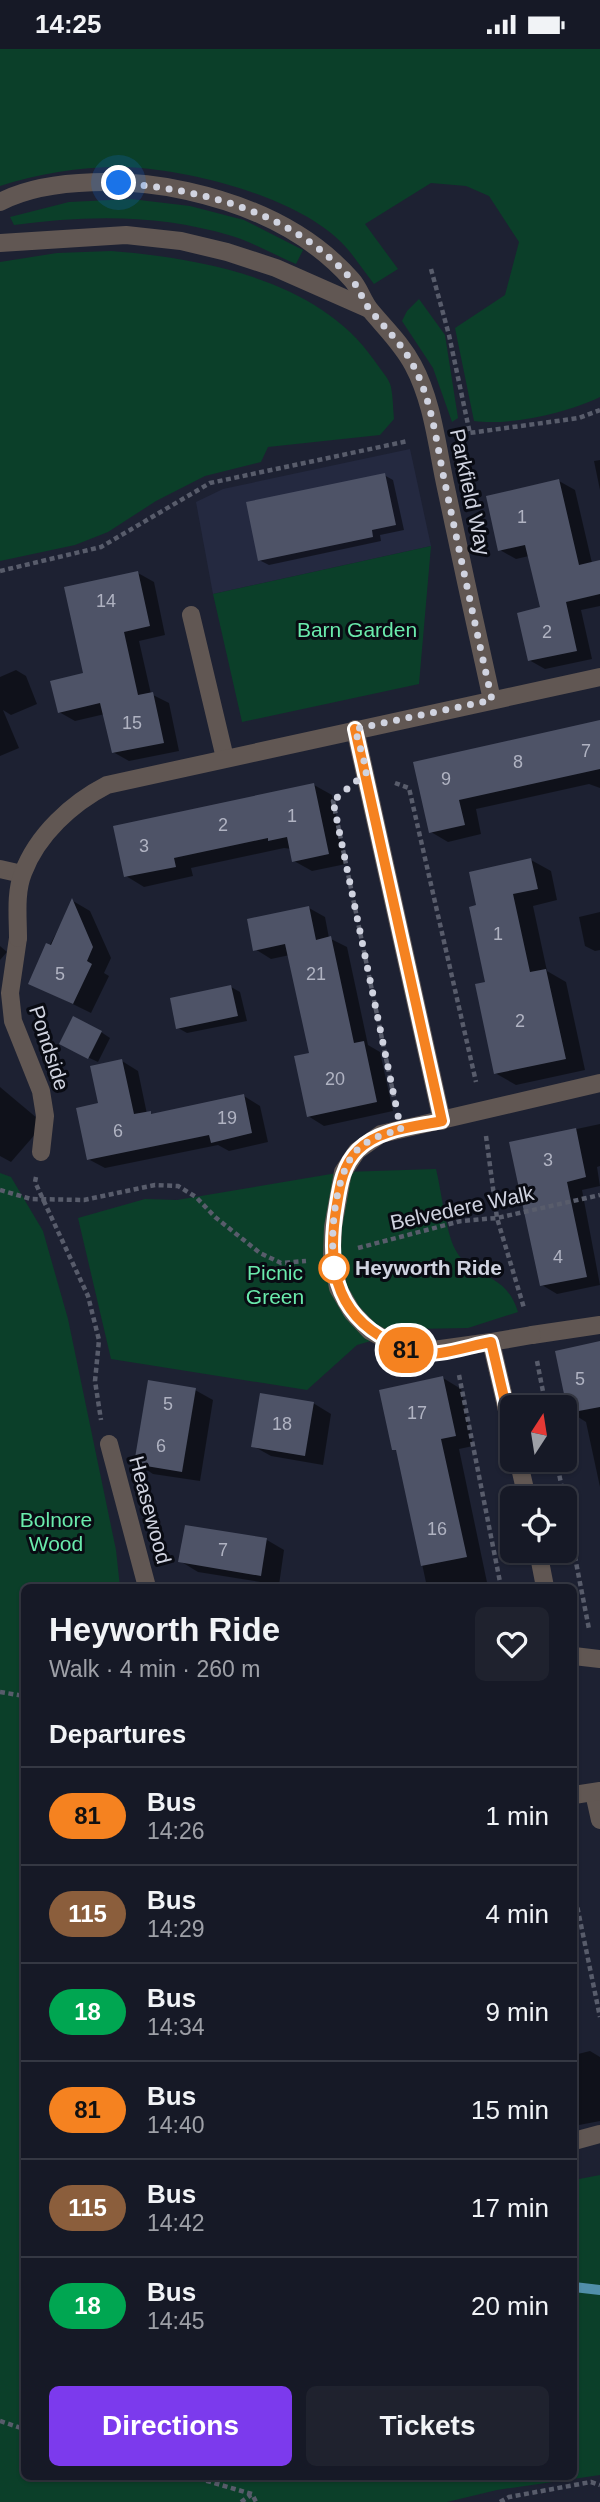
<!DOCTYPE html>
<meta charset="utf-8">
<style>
body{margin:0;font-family:Arial,sans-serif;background:#1f222e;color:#f1f3f6;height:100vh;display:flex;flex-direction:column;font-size:26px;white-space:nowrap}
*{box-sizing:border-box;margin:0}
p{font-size:23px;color:#9ea0a7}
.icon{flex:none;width:38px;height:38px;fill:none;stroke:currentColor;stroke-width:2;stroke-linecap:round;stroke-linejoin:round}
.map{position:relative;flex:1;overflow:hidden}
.panel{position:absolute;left:21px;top:1535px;width:556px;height:896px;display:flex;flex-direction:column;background:#161926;border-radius:10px;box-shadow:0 2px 5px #0004,0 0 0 2px #353843}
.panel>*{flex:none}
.badge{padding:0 14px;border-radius:23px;font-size:24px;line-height:46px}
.needle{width:46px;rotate:12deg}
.controls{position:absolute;left:500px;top:1346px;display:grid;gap:14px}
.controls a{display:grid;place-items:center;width:77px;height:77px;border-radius:10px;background:#161926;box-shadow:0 2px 5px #0004,0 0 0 2px #353843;font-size:35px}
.you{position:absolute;width:35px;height:35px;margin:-18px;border:5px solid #fff;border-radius:50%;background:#1a73e8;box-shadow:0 0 0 10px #1a73e833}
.map>.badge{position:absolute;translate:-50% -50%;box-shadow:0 0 0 4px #fff}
h2{padding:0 28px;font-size:26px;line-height:63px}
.round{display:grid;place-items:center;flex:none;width:74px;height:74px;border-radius:10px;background:#1f222e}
.head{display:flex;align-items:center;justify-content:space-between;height:119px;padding:0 28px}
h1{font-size:33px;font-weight:700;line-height:52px}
.button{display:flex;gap:14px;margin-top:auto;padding:14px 28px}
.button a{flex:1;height:80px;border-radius:10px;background:#7c3aed;color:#fff;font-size:28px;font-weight:700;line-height:80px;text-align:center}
.button a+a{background:#1f222e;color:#f1f3f6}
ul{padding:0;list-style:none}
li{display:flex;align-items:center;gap:21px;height:98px;padding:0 28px;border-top:2px solid #353843}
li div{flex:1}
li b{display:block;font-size:26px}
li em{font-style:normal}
li .badge{min-width:77px;font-weight:700;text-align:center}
.status{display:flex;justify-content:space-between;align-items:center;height:49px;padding:0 35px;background:#161926;direction:ltr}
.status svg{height:19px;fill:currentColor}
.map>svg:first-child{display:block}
.built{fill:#242940}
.green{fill:#0b3f29}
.shadow{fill:#0007}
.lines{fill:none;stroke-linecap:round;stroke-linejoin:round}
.stream{stroke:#518faa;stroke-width:10}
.building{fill:#4e5367}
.path{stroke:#585c6b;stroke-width:4.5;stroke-dasharray:5 3.5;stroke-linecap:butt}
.lane{stroke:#615753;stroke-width:18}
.street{stroke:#615753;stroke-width:18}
.line-casing{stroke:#fff;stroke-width:16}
.line{stroke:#f58220;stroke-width:10}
.walk{stroke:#d0d3e0;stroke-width:7;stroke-dasharray:0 12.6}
.stop-dot{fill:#fff;stroke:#f58220;stroke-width:3.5}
.labels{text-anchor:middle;stroke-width:6;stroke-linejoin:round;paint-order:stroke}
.number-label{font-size:18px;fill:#b0b3c2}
.street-label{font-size:21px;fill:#d0d3e0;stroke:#090b13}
.park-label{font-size:21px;fill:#6aebac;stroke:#090b13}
.stop-label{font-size:21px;font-weight:bold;fill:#d0d3e0;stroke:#090b13;text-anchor:start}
</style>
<div class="status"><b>14:25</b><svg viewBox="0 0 49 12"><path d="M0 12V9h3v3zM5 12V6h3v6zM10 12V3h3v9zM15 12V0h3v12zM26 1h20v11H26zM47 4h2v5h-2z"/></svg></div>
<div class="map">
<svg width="600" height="2453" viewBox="0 0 600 2453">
<rect width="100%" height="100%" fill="#1d2132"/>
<polygon class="built" points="410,400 431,497 213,545 196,453 223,440"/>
<g class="green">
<path d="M 0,0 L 600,0 L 600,348 C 567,364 510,377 474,372 L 455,279 L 505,246 L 519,193 L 489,147 L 466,137 L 431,134 L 365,175 L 398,220 L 374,235 C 363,221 353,205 341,193 C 295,147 190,121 127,118 C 85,117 39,124 0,137 Z"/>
<path d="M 131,150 L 190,157 L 244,171 L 303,201 L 296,215 C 275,206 254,194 232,187 C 160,165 88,166 14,176 L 10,168 L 69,153 Z"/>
<path d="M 111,202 C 202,209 319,231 374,311 C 379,319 389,329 391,338 C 393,348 393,360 394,370 L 380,386 L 268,398 L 261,413 L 205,427 L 156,452 L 108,483 L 75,496 L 0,512 L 0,213 L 57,204 Z"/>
<polygon points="419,250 445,286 458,369 452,373 433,319 402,272 407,262"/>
<polygon points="431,497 419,635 242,673 213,545"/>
<path d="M 436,1120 C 441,1140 446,1183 455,1200 C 471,1232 505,1220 518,1263 L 468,1279 L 412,1280 L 357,1296 L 307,1341 L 111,1310 L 78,1169 L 145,1150 L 177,1151 L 343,1123 Z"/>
<polygon points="0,1124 11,1128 43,1182 68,1270 116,1501 120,1538 24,1538 24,2427 574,2427 574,2131 600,2126 600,2426 497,2441 447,2453 0,2453"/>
</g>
<g class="shadow">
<polygon points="600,411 600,441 594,412"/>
<polygon points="384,426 393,431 404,481 380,486 381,492 269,516 259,511"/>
<polygon points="559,432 575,441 592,514 600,513 600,557 581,561 592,610 545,620 529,611 542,560 529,507 516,510 500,501"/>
<polygon points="138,524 154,533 165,586 139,592 151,645 169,654 179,702 129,712 113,703 105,665 75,672 59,663 86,626"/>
<polygon points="16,621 26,627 37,655 11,666 3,661 19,699 0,707 0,628"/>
<polygon points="600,673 600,739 589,735 476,760 481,785 448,793 431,783 415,714"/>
<polygon points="314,736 332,746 346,815 312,822 294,812 292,800 284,799 191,819 193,827 144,838 126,827"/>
<polygon points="531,811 551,822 557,851 533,857 547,922 566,933 585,1021 516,1036 495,1024 478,858"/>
<polygon points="73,852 90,862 111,909 104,924 109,927 91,964 30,934"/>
<polygon points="309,859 325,868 329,889 347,898 368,996 380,1003 393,1062 324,1077 308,1067 311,1005 290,906 271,910 255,900"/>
<polygon points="600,863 600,901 595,902 585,897 579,868"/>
<polygon points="0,897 7,903 0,911"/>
<polygon points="231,938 240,943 247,972 187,984 178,979"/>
<polygon points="101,983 110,989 98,1013 70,1000"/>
<polygon points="122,1012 138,1022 147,1065 155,1066 244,1047 260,1057 268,1093 229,1102 218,1096 105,1119 88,1110 100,1055"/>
<polygon points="0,1038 44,1075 11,1113 0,1107"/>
<polygon points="600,1075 600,1117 597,1118 600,1137 582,1141 600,1236 557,1245 542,1236 511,1094"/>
<polygon points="600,1294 600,1438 586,1373 570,1363"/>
<polygon points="443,1329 461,1340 473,1397 459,1400 488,1538 427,1538 398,1403 394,1400"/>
<polygon points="195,1341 213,1351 200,1432 153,1425 136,1414"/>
<polygon points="313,1354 331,1365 323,1416 271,1407 253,1397"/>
<polygon points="267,1491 284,1501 279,1536 198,1523 180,1512"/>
<polygon points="574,1932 578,1950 574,1951"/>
<polygon points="590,2002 600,2008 600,2072 574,2077 574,2006"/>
</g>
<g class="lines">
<polyline class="stream" points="574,2238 600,2241"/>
</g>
<g class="building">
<polygon points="385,424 396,476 372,481 373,488 258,512 246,453"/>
<polygon points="559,430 579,516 600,511 600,545 566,553 577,602 528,612 517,564 540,558 525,496 498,502 486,447"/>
<polygon points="138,522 150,577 124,583 138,646 153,643 164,694 112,704 100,654 58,664 50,632 83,624 64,538"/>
<polygon points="600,671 600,720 459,751 465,776 429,784 413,713"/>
<polygon points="314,734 329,805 292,813 287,788 268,792 268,789 174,809 176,818 124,828 113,777"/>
<polygon points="531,809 538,840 513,845 530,923 546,920 566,1010 494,1025 475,935 485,933 469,858 476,856 469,823"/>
<polygon points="72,849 93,898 87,912 92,915 73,955 28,935 46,894 51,896"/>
<polygon points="309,857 316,891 331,887 354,994 364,992 377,1053 307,1068 294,1007 309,1004 285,895 253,902 247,870"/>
<polygon points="231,936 238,967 176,980 170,949"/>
<polygon points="73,967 102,982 88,1010 59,995"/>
<polygon points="122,1010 134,1065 151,1062 151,1065 244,1045 252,1084 211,1094 209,1086 87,1111 76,1059 98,1054 90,1017"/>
<polygon points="576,1079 586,1128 567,1133 587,1228 540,1237 509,1093"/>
<polygon points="600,1292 600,1358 568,1364 555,1302"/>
<polygon points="443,1327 456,1387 441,1390 467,1508 421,1517 396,1401 392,1401 379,1341"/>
<polygon points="148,1331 196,1339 182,1423 134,1415"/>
<polygon points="260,1344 314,1353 305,1407 251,1398"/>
<polygon points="185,1476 267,1489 261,1527 178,1513"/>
</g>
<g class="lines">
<g class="path">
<polyline points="431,220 449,286 470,385"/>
<polyline points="462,385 579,369 600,361"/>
<polyline points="0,522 101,498 210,434 408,392"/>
<polyline points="395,734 409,739 476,1033"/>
<polyline points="340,746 333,752 395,1053"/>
<polyline points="486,1087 497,1169 524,1259"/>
<polyline points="36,1128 35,1133 88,1247 99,1291 95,1332 101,1371"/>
<polyline points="0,1141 31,1150 84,1151 155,1136 178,1137 196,1148 215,1168 260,1204 281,1214 306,1212"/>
<polyline points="358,1199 461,1172 497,1169 600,1146"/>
<polyline points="537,1312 546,1358"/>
<polyline points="459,1326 501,1538"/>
<polyline points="556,1410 564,1449"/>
<polyline points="565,1457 589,1580"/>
<polyline points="0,1643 24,1647"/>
<polyline points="574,1842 600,1968"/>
<polyline points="0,2372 24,2380"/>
<polyline points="190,2427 252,2445 256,2453"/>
<polyline points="241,2453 251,2446"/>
<polyline points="500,2453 509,2448 591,2433 600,2436"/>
</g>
<g class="lane">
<polyline points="191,566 225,709"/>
<polyline points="18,889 10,944 13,972 41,1042 45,1067 41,1103"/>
<polyline points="532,1286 600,1276"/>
</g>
<g class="street">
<path d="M 0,153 C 50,127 134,130 187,142 C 250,156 309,182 352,231 C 360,240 363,253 371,262 C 386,280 402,295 413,316 C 433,353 437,398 446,439 C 461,510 476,580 492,651"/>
<polyline points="0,194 126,186 181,192 227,203 276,219 369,260"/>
<polyline points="355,680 442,1072"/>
<polyline points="0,820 22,825"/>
<path d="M 18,889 C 18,868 15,844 23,824 C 37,786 72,754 107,736 L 600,628"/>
<polyline points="491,1293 532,1286"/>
<polyline points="513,1387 491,1293 412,1304 370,1282 352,1263 338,1239 332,1205 333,1178 343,1123 357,1102 381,1085 600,1034"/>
<polyline points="109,1395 147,1538"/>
<polyline points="518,1410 527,1449"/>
<polyline points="538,1502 545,1538"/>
<polyline points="574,1607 600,1610"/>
<polyline points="594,1744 600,1771"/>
<polyline points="574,1746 600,1742"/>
<polyline points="574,2092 600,2085"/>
</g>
</g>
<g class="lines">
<defs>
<path id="line" d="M 355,680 L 442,1072 C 414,1078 379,1080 358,1101 C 343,1116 340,1136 337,1155 C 327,1212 332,1263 389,1292 C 396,1295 405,1302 412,1304 C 436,1309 468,1297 491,1293 L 513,1387"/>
</defs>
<use href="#line" class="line-casing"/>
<use href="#line" class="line"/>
<path class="walk" d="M 119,134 C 206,141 292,163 352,231 C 360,240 363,253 371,262 C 386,280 402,295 413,316 C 433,353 437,399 446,439 C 461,510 476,580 492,651 L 355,680 L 367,723 L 333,752 L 401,1081 C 385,1084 370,1089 357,1101 C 334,1125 329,1191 335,1222 L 334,1219"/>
</g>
<circle class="stop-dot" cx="334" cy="1219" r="14"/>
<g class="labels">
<g class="number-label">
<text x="522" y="474">1</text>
<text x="106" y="558">14</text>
<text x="547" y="589">2</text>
<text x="132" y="680">15</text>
<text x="586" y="708">7</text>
<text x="518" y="719">8</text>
<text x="446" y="736">9</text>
<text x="292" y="773">1</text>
<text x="223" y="782">2</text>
<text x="144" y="803">3</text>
<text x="498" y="891">1</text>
<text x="60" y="931">5</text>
<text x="316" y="931">21</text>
<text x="520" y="978">2</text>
<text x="335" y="1036">20</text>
<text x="227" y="1075">19</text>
<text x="118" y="1088">6</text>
<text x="548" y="1117">3</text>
<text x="558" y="1214">4</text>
<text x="580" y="1336">5</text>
<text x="168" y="1361">5</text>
<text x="417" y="1370">17</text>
<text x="282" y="1381">18</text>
<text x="161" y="1403">6</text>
<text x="437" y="1486">16</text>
<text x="223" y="1507">7</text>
</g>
<g class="street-label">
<text transform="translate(470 443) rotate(78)" y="7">Parkfield Way</text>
<text transform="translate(49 999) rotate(72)" y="7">Pondside</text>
<text transform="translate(462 1159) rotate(-12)" y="7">Belvedere Walk</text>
<text transform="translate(150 1461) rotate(75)" y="7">Heasewood</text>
</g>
<g class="park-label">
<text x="357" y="588">Barn Garden</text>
<text x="275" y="1231">Picnic<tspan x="275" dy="24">Green</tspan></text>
<text x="56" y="1478">Bolnore<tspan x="56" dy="24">Wood</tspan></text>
</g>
<g class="stop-label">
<text x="355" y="1226">Heyworth Ride</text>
</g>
</g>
</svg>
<div class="controls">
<a><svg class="needle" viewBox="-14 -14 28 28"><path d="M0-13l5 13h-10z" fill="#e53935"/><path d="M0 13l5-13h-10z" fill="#9ea0a7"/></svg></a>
<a><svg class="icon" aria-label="locate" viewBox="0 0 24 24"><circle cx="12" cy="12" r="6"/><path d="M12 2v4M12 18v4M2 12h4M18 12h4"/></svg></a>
</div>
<div class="you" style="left:119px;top:134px"></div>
<b class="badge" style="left:406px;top:1301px;background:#f58220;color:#111">81</b>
<section class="panel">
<div class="head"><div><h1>Heyworth Ride</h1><p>Walk · 4 min · 260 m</p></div><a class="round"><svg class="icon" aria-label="heart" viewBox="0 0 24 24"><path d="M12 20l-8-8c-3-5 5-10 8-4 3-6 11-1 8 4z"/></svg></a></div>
<h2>Departures</h2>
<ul>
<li><span class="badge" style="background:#f58220;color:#111">81</span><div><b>Bus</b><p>14:26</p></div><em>1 min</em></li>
<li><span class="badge" style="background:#8b5e3c;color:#fff">115</span><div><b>Bus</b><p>14:29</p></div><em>4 min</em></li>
<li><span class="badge" style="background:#00a651;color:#fff">18</span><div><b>Bus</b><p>14:34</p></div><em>9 min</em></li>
<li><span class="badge" style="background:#f58220;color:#111">81</span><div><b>Bus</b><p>14:40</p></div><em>15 min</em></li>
<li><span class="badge" style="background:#8b5e3c;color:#fff">115</span><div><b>Bus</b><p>14:42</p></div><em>17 min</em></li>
<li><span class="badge" style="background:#00a651;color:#fff">18</span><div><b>Bus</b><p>14:45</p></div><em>20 min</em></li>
</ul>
<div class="button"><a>Directions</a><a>Tickets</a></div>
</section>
</div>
